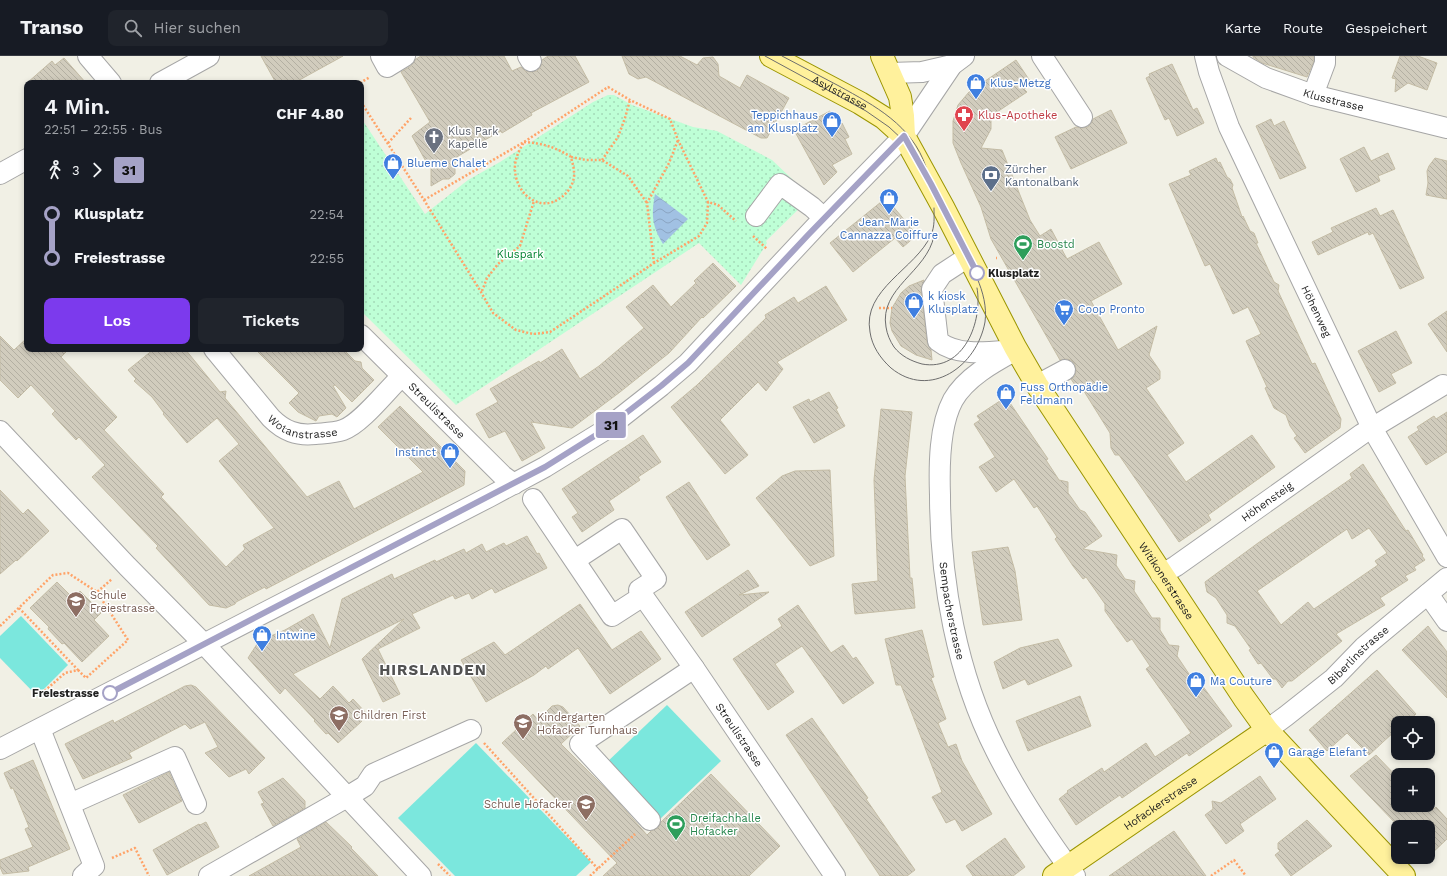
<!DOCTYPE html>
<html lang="de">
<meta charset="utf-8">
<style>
body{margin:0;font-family:"Work Sans",sans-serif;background:#20242c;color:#f1f3f6;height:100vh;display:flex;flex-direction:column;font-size:15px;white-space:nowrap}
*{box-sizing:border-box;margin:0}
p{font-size:13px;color:#9ea1a6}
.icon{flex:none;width:22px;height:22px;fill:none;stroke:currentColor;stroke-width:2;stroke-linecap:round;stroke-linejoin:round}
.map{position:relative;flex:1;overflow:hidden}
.drawer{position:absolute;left:24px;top:24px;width:340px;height:272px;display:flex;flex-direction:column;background:#171b24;border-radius:8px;box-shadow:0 2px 6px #0003}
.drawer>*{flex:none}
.badge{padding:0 8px;border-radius:3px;font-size:14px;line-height:26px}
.fabs{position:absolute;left:1391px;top:660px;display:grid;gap:8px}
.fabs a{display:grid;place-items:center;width:44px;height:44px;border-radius:8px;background:#171b24;box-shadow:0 2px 6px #0003;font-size:20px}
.map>.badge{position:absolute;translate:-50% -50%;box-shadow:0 0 0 2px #fff}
.legs{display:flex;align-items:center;gap:6px;height:44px;padding:0 20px;font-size:13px}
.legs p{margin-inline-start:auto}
.overview{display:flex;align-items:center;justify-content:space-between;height:68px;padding:0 20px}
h1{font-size:22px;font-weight:600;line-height:30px}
.cta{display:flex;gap:8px;margin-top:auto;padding:8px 20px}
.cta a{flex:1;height:46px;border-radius:8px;background:#7c3aed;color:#fff;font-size:16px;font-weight:600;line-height:46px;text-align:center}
.cta a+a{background:#20242c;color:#f1f3f6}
ul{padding:0 20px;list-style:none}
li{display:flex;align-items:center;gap:14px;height:44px;font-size:15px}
li i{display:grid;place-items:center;width:6px;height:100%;margin:0 5px;background:currentColor}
li i::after{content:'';width:10px;height:10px;margin:-5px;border:3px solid;border-radius:50%;background:#171b24}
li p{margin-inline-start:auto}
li:first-child i{background:linear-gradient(#0000 50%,currentColor 0)}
li:last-child i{background:linear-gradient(currentColor 50%,#0000 0)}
header{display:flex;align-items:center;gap:24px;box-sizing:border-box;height:56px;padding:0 20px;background:#171b24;border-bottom:1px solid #363941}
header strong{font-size:19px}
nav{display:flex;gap:22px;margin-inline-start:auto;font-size:14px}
.search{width:280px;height:36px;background:#20242c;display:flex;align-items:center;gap:10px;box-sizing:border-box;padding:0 14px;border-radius:8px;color:#9ea1a6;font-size:15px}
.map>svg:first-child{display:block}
.park{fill:url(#park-dots)}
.pitch{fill:#7be7dd}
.water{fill:url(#water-waves)}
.building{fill:url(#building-back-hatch);stroke:#c4bca5;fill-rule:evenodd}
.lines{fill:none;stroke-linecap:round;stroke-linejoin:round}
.minor-casing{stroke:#a6a6a6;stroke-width:22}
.major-casing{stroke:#9b9500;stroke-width:24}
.path{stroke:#ffa368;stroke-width:2.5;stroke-dasharray:2 2;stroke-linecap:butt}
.minor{stroke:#fff;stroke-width:20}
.major{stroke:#fff19c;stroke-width:22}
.tram{stroke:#6d6d6d;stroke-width:1}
.line-1-casing{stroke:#fff;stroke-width:9}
.line-1{stroke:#a5a2c6;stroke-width:6}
.stop-1-dot{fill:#fff;stroke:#a5a2c6;stroke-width:2}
.labels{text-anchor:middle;stroke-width:3;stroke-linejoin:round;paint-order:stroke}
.shop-label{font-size:11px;fill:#366cbe;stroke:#fff;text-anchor:start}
.street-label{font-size:11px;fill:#1f1f1f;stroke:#fff}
.health-label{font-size:11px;fill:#be3a42;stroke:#fff;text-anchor:start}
.worship-label{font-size:11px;fill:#5b616d;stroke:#fff;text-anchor:start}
.service-label{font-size:11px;fill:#4e5e75;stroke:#fff;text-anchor:start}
.leisure-label{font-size:11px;fill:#27864d;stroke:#fff;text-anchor:start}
.park-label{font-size:11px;fill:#028432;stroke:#fff}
.stop-label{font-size:11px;font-weight:bold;fill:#1f1f1f;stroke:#fff;text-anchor:start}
.education-label{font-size:11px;fill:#785e54;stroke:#fff;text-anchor:start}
.district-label{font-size:15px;font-weight:bold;letter-spacing:1px;fill:#525252;stroke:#fff}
</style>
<header>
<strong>Transo</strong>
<div class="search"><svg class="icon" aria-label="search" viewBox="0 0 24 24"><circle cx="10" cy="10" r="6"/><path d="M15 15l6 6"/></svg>Hier suchen</div>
<nav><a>Karte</a><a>Route</a><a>Gespeichert</a></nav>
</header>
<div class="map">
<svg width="1447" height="820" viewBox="0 0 1447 820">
<defs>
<pattern id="park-dots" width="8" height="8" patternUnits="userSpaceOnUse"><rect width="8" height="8" fill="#beffd6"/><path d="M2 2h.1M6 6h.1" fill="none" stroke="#a3dab7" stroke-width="1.8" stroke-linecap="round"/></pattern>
<pattern id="water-waves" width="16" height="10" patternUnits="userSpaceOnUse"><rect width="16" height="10" fill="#a1c1e3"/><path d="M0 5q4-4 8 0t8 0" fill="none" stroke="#8aa5c2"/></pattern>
<pattern id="building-back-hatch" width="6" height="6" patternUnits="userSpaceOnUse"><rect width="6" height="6" fill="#d1ccbd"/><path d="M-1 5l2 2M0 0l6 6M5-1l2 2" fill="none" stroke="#b3afa2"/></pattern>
</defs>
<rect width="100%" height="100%" fill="#f1f0e5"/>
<polygon class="park" points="608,39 614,39 632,49 693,71 717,75 772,104 811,141 766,185 767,187 741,229 699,187 456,349 361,255 361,62 425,158 468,124 500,106 593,46"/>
<g class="pitch">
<polygon points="21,560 68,609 37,640 0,602 0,580"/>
<polygon points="667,649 721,705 659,764 605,708"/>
<polygon points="476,687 591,806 576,820 455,820 398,762"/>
</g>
<path class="water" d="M 655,138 L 688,163 L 663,188 C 652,170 651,159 655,138 Z"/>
<g class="building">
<polygon points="261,0 343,0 294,27 276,27"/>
<polygon points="421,0 504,0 512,15 521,11 525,15 531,16 537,15 541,10 542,4 548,0 575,0 589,26 531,57 532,59 502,77 501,75 472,91 472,92 455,102 455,118 449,123 443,123 431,130 431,110 429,111 412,80 413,79 430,66 401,16 411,10 416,3"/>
<polygon points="622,0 680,0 697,9 703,2 713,1 718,8 719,20 740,32 747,19 789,42 767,82 761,82 646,21 638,23 629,18"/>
<polygon points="1253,0 1314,0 1314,5 1307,21 1262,7 1253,1"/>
<polygon points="1400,0 1418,0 1437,7 1427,34 1408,27 1395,36 1396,23 1392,22"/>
<polygon points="64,2 86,27 27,27 52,5 55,9"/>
<polygon points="1016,4 1032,28 1024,33 1027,36 991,60 991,73 981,92 1002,94 1030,164 1040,180 1051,173 1067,203 1099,186 1122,228 1091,245 1118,294 1157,270 1149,299 1160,315 1160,323 1146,332 1184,387 1167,399 1186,426 1252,379 1275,411 1208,459 1211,464 1179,486 1119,399 1115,399 1111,392 1110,377 1082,332 1077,332 1071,323 1075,320 1076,315 1075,308 1071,304 1066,303 1060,304 1056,297 991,183 981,151 961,107 953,87 953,65 958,49 969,36"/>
<polygon points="1172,8 1193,54 1197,52 1204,67 1177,80 1169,62 1165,64 1146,22 1150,20 1149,18"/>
<polygon points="1111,54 1127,87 1071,113 1055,81 1076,71 1082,72 1088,71 1092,66 1093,63"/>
<polygon points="830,55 837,70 842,67 849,81 845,83 852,98 832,109 837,116 824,129 794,74"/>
<polygon points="1271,63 1274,70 1284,65 1306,112 1280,123 1256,70"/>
<polygon points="1364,91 1371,105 1388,97 1395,113 1378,120 1380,125 1356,136 1340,103"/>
<polygon points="1216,102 1218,107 1220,106 1227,121 1230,123 1233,129 1232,132 1242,161 1243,160 1250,175 1254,177 1258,187 1256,187 1274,226 1279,229 1278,235 1312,308 1315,307 1341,363 1340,372 1305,397 1294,382 1297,380 1290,370 1286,359 1274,352 1265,332 1267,331 1246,285 1261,278 1248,251 1233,258 1210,208 1205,210 1169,128 1191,119 1189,115"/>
<polygon points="1435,102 1447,105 1447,143 1426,139 1428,127 1427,115 1429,110"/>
<polygon points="886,142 917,179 903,191 895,182 853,216 830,187"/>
<polygon points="1376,152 1380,160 1393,154 1424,222 1400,233 1373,177 1369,179 1368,176 1318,199 1312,186 1333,176 1331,172"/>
<polygon points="713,207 736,230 703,262 702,261 669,297 620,336 572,372 531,366 545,392 522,405 505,375 489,382 476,358 498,346 490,333 539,305 540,307 562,293 580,323 599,310 644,272 626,251 653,229 671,251 696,227 694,225"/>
<polygon points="924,224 921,234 927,286 931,294 932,304 916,299 901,290 892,275 890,267 892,252 901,237 909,230"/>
<polygon points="826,230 847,264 777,306 783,313 766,335 758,326 720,364 748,399 725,418 671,351 697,329 766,262 765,259 794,241 798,247"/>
<polygon points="1447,255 1447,296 1428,268"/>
<polygon points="1396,275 1412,307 1391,318 1396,327 1379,336 1358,295"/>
<polygon points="0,280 14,294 27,282 27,293 69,293 61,301 117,361 104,374 164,438 161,441 226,511 245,493 243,489 274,472 219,405 239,388 217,362 187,387 163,358 164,357 152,341 134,325 136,323 128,314 154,293 185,293 220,336 226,335 225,342 307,441 339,425 354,453 423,416 378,371 400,350 465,415 464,429 266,533 265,531 236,546 235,548 226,552 209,549 156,492 158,490 92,421 105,409 79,381 76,384 52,358 55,355 31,329 18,342 0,324"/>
<polygon points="255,293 343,293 355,305 361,306 362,312 374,324 352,346 335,329 333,330 346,352 337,361 332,358 319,360 316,365 298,356 289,347 299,337"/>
<polygon points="829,336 838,352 836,353 845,370 814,387 793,351 809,343 810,346"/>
<polygon points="1006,341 1048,403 1046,404 1059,424 1068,426 1068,437 1071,441 1080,454 1085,456 1102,480 1083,493 1117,499 1116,509 1125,523 1135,525 1134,535 1152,562 1160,562 1160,574 1165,582 1169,589 1179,590 1177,600 1193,624 1196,621 1232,670 1189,700 1187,697 1122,742 1120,739 1076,769 1059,743 1068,736 1067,735 1102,712 1104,716 1146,687 1155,701 1191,677 1146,613 1150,610 1132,583 1127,586 1105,555 1105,548 1086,521 1083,523 1073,510 1055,483 1057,481 1037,450 1034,452 1014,423 996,436 979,411 995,401 974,368 980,364 977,360"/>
<polygon points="881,353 912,356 905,420 910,522 912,522 915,552 855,558 852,528 878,525 874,424"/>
<polygon points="1447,356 1447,396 1426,409 1408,381 1419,374 1417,371 1434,360 1436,363"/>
<polygon points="643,379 661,406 638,421 640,424 609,445 614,454 582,476 572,461 578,457 562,433"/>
<path d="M 1363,408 L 1406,475 L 1408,474 L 1423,499 L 1422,500 L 1425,504 L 1414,511 L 1416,514 L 1405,520 L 1408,524 L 1380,542 L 1385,549 L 1336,578 L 1342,585 L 1292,625 L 1288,625 L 1282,632 L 1276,623 L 1273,623 L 1261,607 L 1258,608 L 1249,594 L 1251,593 L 1235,570 L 1227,567 L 1227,559 L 1216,542 L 1207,536 L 1205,526 L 1258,487 L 1352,422 L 1350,418 ZM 1369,472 L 1387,497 L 1375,505 L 1378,509 L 1314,553 L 1308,546 L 1281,569 L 1257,535 L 1347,473 L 1352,483 Z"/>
<polygon points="830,414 834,500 810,510 756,442 782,420 795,415"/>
<polygon points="689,426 730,489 707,504 689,478 666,441"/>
<polygon points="0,434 23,458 28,453 49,475 17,505 16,504 0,518"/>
<polygon points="527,480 537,498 539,497 547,512 495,537 492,532 472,543 469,537 455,543 453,539 412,558 420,572 378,593 400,638 383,646 362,603 404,563 293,618 320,643 333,630 349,647 353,643 367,658 361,663 362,665 338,687 328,677 326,678 314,665 315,664 285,632 280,638 248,602 259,585 285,574 313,558 330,592 342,543 392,518 394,523 435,504 436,506 464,493 466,497 482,488 486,496 504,487 506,490"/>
<polygon points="1008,491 1015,515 1022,564 983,569 972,496"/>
<polygon points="748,514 759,530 739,539 769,536 702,581 685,556"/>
<polygon points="57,526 73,542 80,535 94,549 101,557 94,564 109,580 82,606 64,587 62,588 48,573 49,571 30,552"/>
<polygon points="580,548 612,594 641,575 661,603 610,638 578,592 548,613 546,610 534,619 486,646 461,604 494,586 505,599"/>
<polygon points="798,549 831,597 843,589 853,603 856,601 874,627 843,648 802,590 775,608 794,636 768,654 733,603 782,570 778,563"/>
<polygon points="1428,570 1447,596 1447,642 1402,594"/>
<polygon points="922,574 934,621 931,622 946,663 938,667 948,691 956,688 962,705 992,758 962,775 955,763 946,767 932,741 942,736 901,629 896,629 885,583"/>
<polygon points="1058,583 1072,610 1028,629 1025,623 1003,633 994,606 1020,592"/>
<polygon points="1377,614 1416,658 1406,667 1398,667 1398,674 1396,674 1369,699 1347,677 1327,695 1309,674"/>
<polygon points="191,629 196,631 265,702 249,718 246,713 229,721 205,697 218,691 205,666 190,673 185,668 129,697 132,702 83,723 65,688 113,664 114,667 185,630"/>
<polygon points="1080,640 1091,670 1028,695 1016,665"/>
<polygon points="558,649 563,651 580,670 561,688 612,739 647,779 651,775 658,772 661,766 711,718 780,790 749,820 603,820 617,807 502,687 533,658 538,664 552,650"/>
<polygon points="812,662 868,742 866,743 915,814 907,820 880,820 786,679"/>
<polygon points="1376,699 1398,722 1398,749 1430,749 1434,753 1436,751 1447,763 1447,783 1428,801 1428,771 1399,771 1350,720"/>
<polygon points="33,704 70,793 28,811 29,815 3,818 0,811 0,804 33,791 25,773 29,771 13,732 11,733 4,717"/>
<polygon points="169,716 182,745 139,767 123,739"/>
<polygon points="1260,720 1276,743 1240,768 1244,775 1226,788 1205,759 1213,753 1212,745 1221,747"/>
<polygon points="283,722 305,745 305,752 273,770 261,748 264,747 258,736"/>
<polygon points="1307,764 1332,790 1291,820 1275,799 1280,795 1278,793 1278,787"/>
<polygon points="206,766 219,791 167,819 153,794 199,768 200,769"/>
<polygon points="326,766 352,791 351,792 378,820 249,820 301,791 297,783"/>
<polygon points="1174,775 1206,820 1109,820"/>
<polygon points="1005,782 1025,811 1013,820 973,820 966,810"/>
</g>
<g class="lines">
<defs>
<g id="minor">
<polyline points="88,0 111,27"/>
<polyline points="381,0 387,11 405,0"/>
<polyline points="528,0 531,5"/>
<polyline points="1042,0 1082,61"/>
<path id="s1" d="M 1205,0 L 1209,16 L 1229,71 L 1372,372 L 1447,501"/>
<path id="s2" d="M 1227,0 L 1266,22 L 1313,39 L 1447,72"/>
<polyline points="890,17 922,16 952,9"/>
<polyline points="160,27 209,0"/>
<polyline points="1313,39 1325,7 1325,0"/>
<polyline points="0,118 27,103"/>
<polyline points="756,160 780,128 812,151 824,162"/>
<path d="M 968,201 L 942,218 L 932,233 L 938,285 C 958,301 989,296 1012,294"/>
<path id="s3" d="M 361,279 L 503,420 L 514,428"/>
<path id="s4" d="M 214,293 L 271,362 C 284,375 297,380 315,378 C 325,377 334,377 343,374 C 361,368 387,334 402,320"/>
<path id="s5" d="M 1016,294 C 994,306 966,321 953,344 C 939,370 939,410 940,439 C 940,525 957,618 996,695 C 1017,737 1047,782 1075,820"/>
<polyline points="1037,329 1065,314"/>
<polyline points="0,375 127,510 205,589 421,820"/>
<path id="s6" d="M 533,443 L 612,560 L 643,540 L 694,612 L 835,820"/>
<polyline points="575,504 622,473 656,523 639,534 643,540"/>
<path id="s7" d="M 1161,519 L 1176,510 L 1362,378 L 1443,329"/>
<polyline points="1428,538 1447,565"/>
<polyline points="40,673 94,810 83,820"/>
<path id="s8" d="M 1267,674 L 1286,660 L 1334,622 L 1364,591 L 1447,522"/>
<polyline points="0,693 489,441 545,411 605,374 661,330 688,307 819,167 904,80 952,9 964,0"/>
<polyline points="70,748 175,701 196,748"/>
<polyline points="650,764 580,688 694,612"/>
<polyline points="209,820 347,741 365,730 373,718 471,674"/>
</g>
<g id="major">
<path id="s9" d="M 771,0 L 860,47 L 884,62 L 904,80 L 943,151 L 1015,291 L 1037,329 L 1244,642 L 1267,674 L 1404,820"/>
<polyline points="882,0 900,41 903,60 904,80"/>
<path id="s10" d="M 1054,820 L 1267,674"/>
</g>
</defs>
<use href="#minor" class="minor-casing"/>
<use href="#major" class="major-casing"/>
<g class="path">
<polyline points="360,27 370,21"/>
<polyline points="361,46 424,144 481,236 493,257 516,274 533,278 550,276 654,207 699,180 707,167 708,146 718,149 736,165"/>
<path d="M 524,86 C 541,87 556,91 571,101 C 572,106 574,111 574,116 C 575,123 571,132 567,136 C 544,162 513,139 515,109 C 516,100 520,93 524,86 Z"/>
<polyline points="388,87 411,62"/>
<polyline points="571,101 586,104 602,104 628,120 647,147"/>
<polyline points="602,104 618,81 625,62 630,44"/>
<polyline points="424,144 524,86 608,31 630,44 670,63 678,84 708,146"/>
<polyline points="753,180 767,193"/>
<polyline points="996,202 997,202"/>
<polyline points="654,207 647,147 669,107 678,84"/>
<polyline points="482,235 487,222 498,208 520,190 534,145"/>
<polyline points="879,252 892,252"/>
<polyline points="19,552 78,614 65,617 40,639"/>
<polyline points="0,570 53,519 68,517 97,536 112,523"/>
<polyline points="78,614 86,622 128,584 97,536"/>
<polyline points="484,687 598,813"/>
<polyline points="112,802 135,792 149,820"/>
<polyline points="438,808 450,820"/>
<polyline points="590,820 635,778"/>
<polyline points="1211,820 1234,804 1246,820"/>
</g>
<use href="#minor" class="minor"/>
<use href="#major" class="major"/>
<g class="tram">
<path d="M 765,0 L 866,55 L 889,71 L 903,84 L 920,109 L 977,222 C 983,236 987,251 985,266 C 977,310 930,344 891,312 C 880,302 872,290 870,276 C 862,233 916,213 931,179 C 935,170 934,161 934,152"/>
<path d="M 782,0 C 801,10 820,20 839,30 C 875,50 912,69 926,111"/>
<path d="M 934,180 C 927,216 879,232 886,271 C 887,278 890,285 894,291 C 901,300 911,305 922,308 C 964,316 983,265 977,232"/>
</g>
</g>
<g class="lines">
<defs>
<polyline id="line-1" points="110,637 545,411 604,374 661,330 688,307 808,179 904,80 931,128 977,217"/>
</defs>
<use href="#line-1" class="line-1-casing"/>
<use href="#line-1" class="line-1"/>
</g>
<defs>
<symbol id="shop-pin" viewBox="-11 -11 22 30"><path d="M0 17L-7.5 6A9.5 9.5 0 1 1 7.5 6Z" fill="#3f7fe0" stroke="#fff"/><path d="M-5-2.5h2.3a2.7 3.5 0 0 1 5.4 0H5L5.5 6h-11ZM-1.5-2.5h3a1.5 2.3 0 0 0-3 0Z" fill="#fff"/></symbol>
<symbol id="pharmacy-pin" viewBox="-11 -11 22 30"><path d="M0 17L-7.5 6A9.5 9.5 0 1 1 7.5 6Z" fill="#e0444e" stroke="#fff"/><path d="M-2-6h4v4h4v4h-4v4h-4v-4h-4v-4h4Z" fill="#fff"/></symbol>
<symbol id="church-pin" viewBox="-11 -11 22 30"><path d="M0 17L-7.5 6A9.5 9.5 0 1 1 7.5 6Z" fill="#6b7280" stroke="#fff"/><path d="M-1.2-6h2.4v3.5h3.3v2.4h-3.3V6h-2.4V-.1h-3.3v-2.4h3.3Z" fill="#fff"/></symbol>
<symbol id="bank-pin" viewBox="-11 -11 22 30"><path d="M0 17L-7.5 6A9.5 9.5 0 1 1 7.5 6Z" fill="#5c6f8a" stroke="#fff"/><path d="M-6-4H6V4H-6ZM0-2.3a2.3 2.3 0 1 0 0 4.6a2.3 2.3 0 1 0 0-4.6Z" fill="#fff"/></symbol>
<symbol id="stadium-pin" viewBox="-11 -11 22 30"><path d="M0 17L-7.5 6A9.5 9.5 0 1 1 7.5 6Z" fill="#2e9e5b" stroke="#fff"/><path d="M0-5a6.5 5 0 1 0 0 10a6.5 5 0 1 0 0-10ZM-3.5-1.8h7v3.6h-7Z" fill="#fff"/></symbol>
<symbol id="supermarket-pin" viewBox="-11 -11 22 30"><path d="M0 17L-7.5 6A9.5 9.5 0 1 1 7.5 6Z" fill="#3f7fe0" stroke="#fff"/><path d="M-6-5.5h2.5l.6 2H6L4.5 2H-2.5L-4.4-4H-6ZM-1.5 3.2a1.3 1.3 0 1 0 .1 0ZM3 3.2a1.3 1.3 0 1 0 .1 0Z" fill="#fff"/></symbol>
<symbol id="school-pin" viewBox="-11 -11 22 30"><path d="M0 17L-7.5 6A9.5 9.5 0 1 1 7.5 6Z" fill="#8d6e63" stroke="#fff"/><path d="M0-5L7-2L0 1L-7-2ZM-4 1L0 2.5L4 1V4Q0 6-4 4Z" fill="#fff"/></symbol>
</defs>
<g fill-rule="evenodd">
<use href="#shop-pin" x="965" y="16" width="22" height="30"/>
<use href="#pharmacy-pin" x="953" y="48" width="22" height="30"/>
<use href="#shop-pin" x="821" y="54" width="22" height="30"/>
<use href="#church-pin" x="423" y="70" width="22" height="30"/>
<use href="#shop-pin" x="382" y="96" width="22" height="30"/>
<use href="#bank-pin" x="980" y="108" width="22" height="30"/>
<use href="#shop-pin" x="878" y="131" width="22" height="30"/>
<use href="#stadium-pin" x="1012" y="177" width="22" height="30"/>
<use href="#shop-pin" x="903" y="235" width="22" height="30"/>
<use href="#supermarket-pin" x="1053" y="242" width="22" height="30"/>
<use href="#shop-pin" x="995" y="326" width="22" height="30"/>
<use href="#shop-pin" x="439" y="385" width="22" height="30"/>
<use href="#school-pin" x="65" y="534" width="22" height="30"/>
<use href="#shop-pin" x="251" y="568" width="22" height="30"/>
<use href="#shop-pin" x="1185" y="614" width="22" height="30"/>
<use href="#school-pin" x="328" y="648" width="22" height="30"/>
<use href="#school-pin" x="512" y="656" width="22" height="30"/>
<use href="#shop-pin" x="1263" y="685" width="22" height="30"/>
<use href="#school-pin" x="575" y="737" width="22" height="30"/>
<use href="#stadium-pin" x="665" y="757" width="22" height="30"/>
</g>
<g class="stop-1-dot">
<circle cx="977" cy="217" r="7"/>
<circle cx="110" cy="637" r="7"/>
</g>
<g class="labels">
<g class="shop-label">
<text x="990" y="31">Klus-Metzg</text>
<text x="818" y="63" text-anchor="end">Teppichhaus<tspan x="818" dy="13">am Klusplatz</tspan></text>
<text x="407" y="111">Blueme Chalet</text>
<text x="889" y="170" text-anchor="middle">Jean-Marie<tspan x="889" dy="13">Cannazza Coiffure</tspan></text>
<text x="928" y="244">k kiosk<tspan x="928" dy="13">Klusplatz</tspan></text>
<text x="1078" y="257">Coop Pronto</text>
<text x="1020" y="335">Fuss Orthopädie<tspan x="1020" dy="13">Feldmann</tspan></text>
<text x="436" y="400" text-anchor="end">Instinct</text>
<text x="276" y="583">Intwine</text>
<text x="1210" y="629">Ma Couture</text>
<text x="1288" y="700">Garage Elefant</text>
</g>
<g class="street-label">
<text dy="4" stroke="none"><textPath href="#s9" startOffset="78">Asylstrasse</textPath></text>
<text dy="4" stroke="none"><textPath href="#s2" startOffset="116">Klusstrasse</textPath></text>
<text dy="4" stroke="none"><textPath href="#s1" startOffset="279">Höhenweg</textPath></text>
<text dy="4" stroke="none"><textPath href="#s3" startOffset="107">Streulistrasse</textPath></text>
<text dy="4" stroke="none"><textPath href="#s4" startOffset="124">Wotanstrasse</textPath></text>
<text dy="4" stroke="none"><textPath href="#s7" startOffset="129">Höhensteig</textPath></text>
<text dy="4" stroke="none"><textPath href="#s9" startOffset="673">Witikonerstrasse</textPath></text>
<text dy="4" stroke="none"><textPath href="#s5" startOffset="295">Sempacherstrasse</textPath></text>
<text dy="4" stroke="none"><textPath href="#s8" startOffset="118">Biberlinstrasse</textPath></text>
<text dy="4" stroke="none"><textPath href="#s6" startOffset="347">Streulistrasse</textPath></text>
<text dy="4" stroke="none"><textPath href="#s10" startOffset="129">Hofackerstrasse</textPath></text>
</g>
<g class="health-label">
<text x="978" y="63">Klus-Apotheke</text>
</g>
<g class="worship-label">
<text x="448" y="79">Klus Park<tspan x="448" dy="13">Kapelle</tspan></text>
</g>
<g class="service-label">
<text x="1005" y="117">Zürcher<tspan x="1005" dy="13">Kantonalbank</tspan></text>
</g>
<g class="leisure-label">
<text x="1037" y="192">Boostd</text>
<text x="690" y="766">Dreifachhalle<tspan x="690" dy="13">Hofacker</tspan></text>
</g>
<g class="park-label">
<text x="520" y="202">Kluspark</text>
</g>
<g class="stop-label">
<text x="988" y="221">Klusplatz</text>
<text x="99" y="641" text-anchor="end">Freiestrasse</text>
</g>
<g class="education-label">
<text x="90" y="543">Schule<tspan x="90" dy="13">Freiestrasse</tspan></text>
<text x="353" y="663">Children First</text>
<text x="537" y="665">Kindergarten<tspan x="537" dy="13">Hofacker Turnhaus</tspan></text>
<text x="572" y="752" text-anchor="end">Schule Hofacker</text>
</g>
<g class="district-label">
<text x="433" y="619">HIRSLANDEN</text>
</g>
</g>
</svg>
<div class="fabs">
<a><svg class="icon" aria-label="locate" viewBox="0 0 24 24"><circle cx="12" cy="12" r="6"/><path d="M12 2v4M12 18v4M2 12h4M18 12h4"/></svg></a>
<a>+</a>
<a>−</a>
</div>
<b class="badge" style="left:611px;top:369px;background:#a5a2c6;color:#111">31</b>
<section class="drawer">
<div class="overview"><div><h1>4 Min.</h1><p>22:51 – 22:55 · Bus</p></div><b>CHF 4.80</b></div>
<div class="legs"><svg class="icon" aria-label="walk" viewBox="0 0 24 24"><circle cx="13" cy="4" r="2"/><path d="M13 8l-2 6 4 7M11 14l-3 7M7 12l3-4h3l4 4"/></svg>3<svg class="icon" aria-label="forward" viewBox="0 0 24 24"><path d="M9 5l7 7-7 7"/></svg><b class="badge" style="background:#a5a2c6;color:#111">31</b></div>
<ul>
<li><i style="color:#a5a2c6"></i><b>Klusplatz</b><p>22:54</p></li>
<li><i style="color:#a5a2c6"></i><b>Freiestrasse</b><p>22:55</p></li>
</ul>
<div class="cta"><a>Los</a><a>Tickets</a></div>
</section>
</div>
